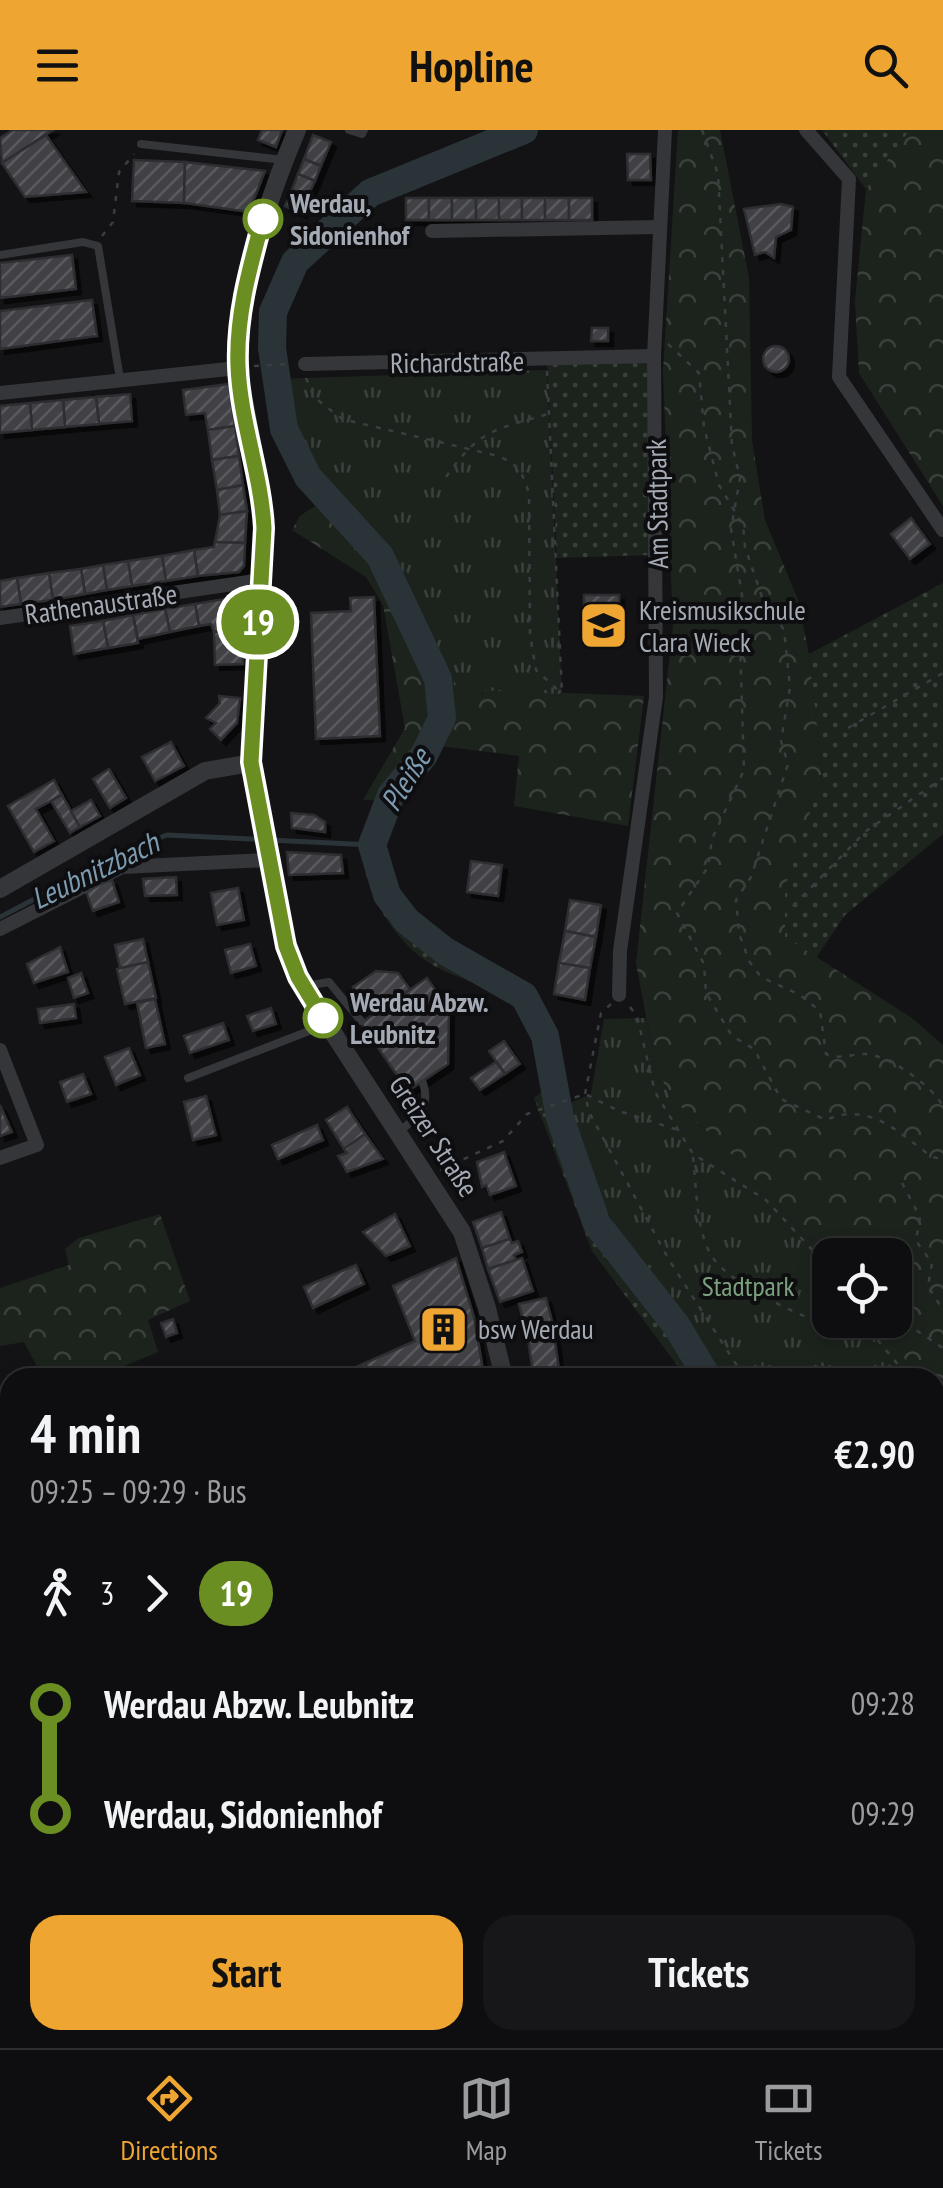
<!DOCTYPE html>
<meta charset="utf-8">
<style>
body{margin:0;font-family:"PT Sans Narrow",sans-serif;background:#171719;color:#f1f3f6;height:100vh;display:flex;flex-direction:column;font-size:38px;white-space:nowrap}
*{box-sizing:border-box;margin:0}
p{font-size:32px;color:#9b9c9f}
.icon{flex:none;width:55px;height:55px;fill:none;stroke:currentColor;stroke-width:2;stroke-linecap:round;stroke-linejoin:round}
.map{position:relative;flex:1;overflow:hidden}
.sheet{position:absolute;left:0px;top:1238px;width:945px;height:682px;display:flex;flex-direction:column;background:#0e0e10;border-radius:30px 30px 0 0;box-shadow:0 5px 15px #0003,0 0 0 2px #2e2e30}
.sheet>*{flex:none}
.badge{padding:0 20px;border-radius:32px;font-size:35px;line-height:65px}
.controls{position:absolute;left:812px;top:1108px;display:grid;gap:20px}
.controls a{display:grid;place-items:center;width:100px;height:100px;border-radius:20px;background:#0e0e10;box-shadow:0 5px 15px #0003,0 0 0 2px #2e2e30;font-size:50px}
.map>.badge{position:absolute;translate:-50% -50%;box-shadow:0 0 0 5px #fff}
.legs{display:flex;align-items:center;gap:15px;height:110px;padding:0 30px;font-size:32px}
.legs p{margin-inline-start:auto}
.headline{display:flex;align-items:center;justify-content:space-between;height:170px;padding:0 30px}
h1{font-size:55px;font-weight:800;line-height:75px}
.action{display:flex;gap:20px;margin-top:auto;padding:20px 30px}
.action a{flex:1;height:115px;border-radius:30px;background:#eea532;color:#111;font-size:40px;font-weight:800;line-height:115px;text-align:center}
.action a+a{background:#171719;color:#f1f3f6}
ul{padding:0 30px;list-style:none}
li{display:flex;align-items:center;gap:35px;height:110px;font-size:38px}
li i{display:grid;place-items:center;width:15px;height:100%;margin:0 12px;background:currentColor}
li i::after{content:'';width:25px;height:25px;margin:-12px;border:8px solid;border-radius:50%;background:#0e0e10}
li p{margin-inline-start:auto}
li:first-child i{background:linear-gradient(#0000 50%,currentColor 0)}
li:last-child i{background:linear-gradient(currentColor 50%,#0000 0)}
header{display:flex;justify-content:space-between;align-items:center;height:130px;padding:0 30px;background:#eea532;color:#111;font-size:45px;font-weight:800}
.dock{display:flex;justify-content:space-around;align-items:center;height:140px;border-top:2px solid #2e2e30;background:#0e0e10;font-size:28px;color:#9b9c9f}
.dock a{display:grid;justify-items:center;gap:5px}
.dock .active{color:#eea532}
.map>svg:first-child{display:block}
.grass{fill:url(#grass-dots)}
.forest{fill:url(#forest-crowns)}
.park{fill:url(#park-tufts)}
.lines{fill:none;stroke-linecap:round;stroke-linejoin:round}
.stream{stroke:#2a3338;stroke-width:5}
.river{stroke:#2a3338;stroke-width:28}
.building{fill:url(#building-hatch);stroke:#2d2e31;stroke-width:2.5;filter:url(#shadow)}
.path{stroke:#3a3d41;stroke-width:2.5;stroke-dasharray:5 8;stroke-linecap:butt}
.service{stroke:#34363a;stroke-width:8}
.minor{stroke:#34363a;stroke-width:14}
.tertiary{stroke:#34363a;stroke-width:18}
.secondary{stroke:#42454a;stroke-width:20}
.line-1-casing{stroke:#fff;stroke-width:22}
.line-1{stroke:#6b8e23;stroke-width:15}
.stop-1-dot{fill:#fff;stroke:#6b8e23;stroke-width:5}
.labels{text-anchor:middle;stroke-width:8;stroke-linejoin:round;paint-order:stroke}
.stop-label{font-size:28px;font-weight:bold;fill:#a5abb5;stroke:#0e0e10;text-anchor:start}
.street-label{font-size:28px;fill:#a5abb5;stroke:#0e0e10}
.poi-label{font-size:28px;fill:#a5abb5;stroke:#0e0e10;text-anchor:start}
.park-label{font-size:28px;fill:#7ca07d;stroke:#0e0e10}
.water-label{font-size:30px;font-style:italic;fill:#7c9bb0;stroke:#0e0e10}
</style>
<header><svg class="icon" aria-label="menu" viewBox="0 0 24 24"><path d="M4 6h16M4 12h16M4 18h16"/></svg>Hopline<svg class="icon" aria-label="search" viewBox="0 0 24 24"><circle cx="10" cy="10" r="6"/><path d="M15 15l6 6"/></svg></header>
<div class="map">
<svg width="943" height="1918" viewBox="0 0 943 1918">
<defs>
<pattern id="grass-dots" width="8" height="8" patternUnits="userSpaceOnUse" patternTransform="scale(2.5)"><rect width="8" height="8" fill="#1c231c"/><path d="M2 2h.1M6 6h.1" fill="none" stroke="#3a403b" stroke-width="1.8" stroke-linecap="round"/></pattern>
<pattern id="forest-crowns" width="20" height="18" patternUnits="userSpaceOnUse" patternTransform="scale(2.5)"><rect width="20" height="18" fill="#1c231c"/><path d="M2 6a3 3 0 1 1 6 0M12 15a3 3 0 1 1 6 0" fill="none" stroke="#3a403b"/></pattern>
<pattern id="park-tufts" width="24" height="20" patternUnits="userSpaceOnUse" patternTransform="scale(2.5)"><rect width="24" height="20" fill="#1c231c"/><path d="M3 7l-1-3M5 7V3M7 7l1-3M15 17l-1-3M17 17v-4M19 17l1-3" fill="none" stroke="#3a403b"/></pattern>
<pattern id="building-hatch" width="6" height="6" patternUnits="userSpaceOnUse" patternTransform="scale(2.5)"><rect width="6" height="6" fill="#3f4145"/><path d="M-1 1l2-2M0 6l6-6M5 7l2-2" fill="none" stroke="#585a5e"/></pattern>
<filter id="shadow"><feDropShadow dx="5" dy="5" stdDeviation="0" flood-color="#0009"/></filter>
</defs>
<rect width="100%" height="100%" fill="#131315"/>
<g class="grass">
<polygon points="822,0 910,0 866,59"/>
<polygon points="654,226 653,425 557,428 547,230"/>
<polygon points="943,453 943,704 845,785 816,828 785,807 785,758 822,646 809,524"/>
<path d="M 424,614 L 443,619 C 415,645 380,680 382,721 C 385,778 441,810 486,834 C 496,839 511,843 520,850 C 561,884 571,1011 594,1064 C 604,1087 622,1108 636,1128 C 663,1168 691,1208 719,1247 L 686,1247 L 592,1121 L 534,968 L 546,959 C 540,928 533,891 506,870 C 484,853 454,848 431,834 C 397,814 361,760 363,719 C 365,685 404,640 424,614 Z"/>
<polygon points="935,1469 943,1475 943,1703 935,1707"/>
<polygon points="136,1910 204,1910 208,1918 116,1918"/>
</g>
<g class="forest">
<polygon points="678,0 720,0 749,148 752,311 765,390 798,470 809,524 822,646 785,758 785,807 912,888 943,915 943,1282 935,1271 935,1248 918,1247 876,1190 895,1190 895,1125 830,1125 830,1133 734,1027 670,967 655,934 636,833 673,496 663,241"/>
<polygon points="910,0 943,0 943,376 859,243 855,171 866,59"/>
<polygon points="328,367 403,441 459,559 644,566 628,696 514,676 519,626 425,614 383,670 363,670 405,598 383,475 366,447 292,400 300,386"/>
<polygon points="160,1084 190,1171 148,1190 158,1222 98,1247 43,1248 24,1212 0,1216 0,1158 69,1135 65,1119 79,1108"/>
<polygon points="491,1910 733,1910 732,1918 489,1918"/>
</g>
<g class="park">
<polygon points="547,240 562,564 458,559 403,441 308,347 284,299 277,249"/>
<path d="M 646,888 L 655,934 L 670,967 L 734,1027 L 830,1133 L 830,1190 L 876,1190 L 918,1247 L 719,1247 C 658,1156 588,1085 570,973 L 591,964 L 604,889 Z"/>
<polygon points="935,1271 943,1282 943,1475 935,1469"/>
</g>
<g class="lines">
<polyline class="stream" points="0,787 128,720 167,705 372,715"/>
<g class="river">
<polyline points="524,0 370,63 295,132 273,182 272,218 284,299 308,347 380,426 438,549 442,588 424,625 391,665 372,715 387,765 407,791 445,821 524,866 545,906 560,988 597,1094 676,1195 708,1248"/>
<polyline points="935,1477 943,1481"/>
</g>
</g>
<g class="building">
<polygon points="13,0 53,0 2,33 0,8"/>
<polygon points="262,0 282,0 276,17 258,10"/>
<polygon points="46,5 86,62 25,67 2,33"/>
<polygon points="313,5 331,12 321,36 304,29"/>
<polygon points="627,24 650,24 651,50 628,50"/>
<polygon points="304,29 321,36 315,51 298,44"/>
<polygon points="134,30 185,32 184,73 132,71"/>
<polygon points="185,32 265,41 249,82 184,73"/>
<polygon points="298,44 315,51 308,66 292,60"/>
<polygon points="292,60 308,66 302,83 285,76"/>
<rect x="406" y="68" width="23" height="22"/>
<rect x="429" y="68" width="23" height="22"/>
<rect x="452" y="68" width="24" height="22"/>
<rect x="476" y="68" width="23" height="22"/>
<rect x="499" y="68" width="23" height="22"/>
<rect x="522" y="68" width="23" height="22"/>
<rect x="545" y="68" width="24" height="22"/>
<rect x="569" y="68" width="23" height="22"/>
<polygon points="781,74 793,77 791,100 776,107 774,128 765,122 755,125 744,79"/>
<polygon points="72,125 76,159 0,168 0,133"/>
<polygon points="92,170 97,206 0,219 0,181"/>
<polygon points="592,198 608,198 608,211 591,211"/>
<circle cx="776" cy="229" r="13"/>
<polygon points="229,254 235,296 208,300 205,283 186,285 183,260"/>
<polygon points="130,264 132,291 99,294 96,267"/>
<polygon points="96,267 99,294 65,297 63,270"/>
<polygon points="63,270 65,297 32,300 30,273"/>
<polygon points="30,273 32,300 0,303 0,276"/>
<polygon points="235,296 239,326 212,330 208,300"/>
<polygon points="239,326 243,355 217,360 212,330"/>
<polygon points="243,355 247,381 220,385 217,360"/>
<polygon points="247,381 245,413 215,412 220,385"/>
<polygon points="911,388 930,414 910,429 891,404"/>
<polygon points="215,412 245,413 244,436 239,442 198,446 194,420 214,417"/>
<polygon points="194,420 198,446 166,451 162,426"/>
<polygon points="162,426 166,451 132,456 128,431"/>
<polygon points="128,431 132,456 107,460 103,435"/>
<polygon points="103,435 107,460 85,464 81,439"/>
<polygon points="81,439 85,464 53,470 49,443"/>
<polygon points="49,443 53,470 21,474 17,448"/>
<polygon points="17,448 21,474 0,477 0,451"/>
<rect x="584" y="465" width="35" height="41"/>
<polygon points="236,467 243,473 242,501 214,502 211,494 199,496 195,474"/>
<polygon points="374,467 380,606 316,609 311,483 351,481 350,468"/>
<polygon points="195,474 199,496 170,502 165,479"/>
<polygon points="165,479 170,502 138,509 133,485"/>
<polygon points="133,485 138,513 108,518 103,491"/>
<polygon points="103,491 108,518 74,524 70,496"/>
<polygon points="242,501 243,534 215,535 214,502"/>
<polygon points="219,566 240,568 237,593 221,610 210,599 216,593 206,588 220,573"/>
<polygon points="171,612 184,636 155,651 142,627"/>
<polygon points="109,639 126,668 110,678 93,649"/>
<polygon points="54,650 62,665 36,679 54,711 34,722 8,676"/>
<polygon points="62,665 80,697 70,703 51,671"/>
<polygon points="91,670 100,686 80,697 71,681"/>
<polygon points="291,683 314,685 325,692 325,702 292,698"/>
<polygon points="287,722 341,725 343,743 289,745"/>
<polygon points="471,731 502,735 498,766 467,762"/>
<polygon points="176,747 177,765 145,766 143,749"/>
<polygon points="112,750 119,772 93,781 85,759"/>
<polygon points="238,758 244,790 217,795 211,763"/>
<polygon points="570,770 601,775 596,807 565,801"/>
<polygon points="565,801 596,807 590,838 559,833"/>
<polygon points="143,809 148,832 120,838 115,815"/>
<polygon points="250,814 256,836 231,843 225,820"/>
<polygon points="60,817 68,842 34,853 27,834"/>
<polygon points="148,832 156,868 125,874 117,839"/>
<polygon points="559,833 590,838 585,870 554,864"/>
<polygon points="376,841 398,843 413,863 375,889 353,857"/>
<polygon points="81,843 88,863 74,868 68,848"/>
<polygon points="427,848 449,879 448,934 408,961 361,893"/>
<polygon points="155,869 165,914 146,918 137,873"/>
<polygon points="74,874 76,888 40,893 38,879"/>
<polygon points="271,878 276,894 253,901 247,886"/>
<polygon points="223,893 229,910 190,923 184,906"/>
<polygon points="504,911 520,934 505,944 489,921"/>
<polygon points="129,918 140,945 116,955 105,927"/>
<polygon points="496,932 505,944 480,960 471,948"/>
<polygon points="83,944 91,964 67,972 60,952"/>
<polygon points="206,966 216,1005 193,1010 184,972"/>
<polygon points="0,975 12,1002 0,1006"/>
<polygon points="347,977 365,1004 344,1019 326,990"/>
<polygon points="317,995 323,1010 278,1029 272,1015"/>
<polygon points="365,1004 383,1029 347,1042 338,1026 347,1023 344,1019"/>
<polygon points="504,1022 516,1056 490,1065 486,1055 482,1057 477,1032"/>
<polygon points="501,1082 510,1109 482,1118 473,1092"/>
<polygon points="395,1084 410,1116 386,1126 363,1102"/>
<polygon points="510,1109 512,1113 518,1111 522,1122 514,1125 516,1130 488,1139 482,1118"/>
<polygon points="456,1128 474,1187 483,1240 466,1248 370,1248 365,1233 415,1211 393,1156"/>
<polygon points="522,1128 533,1161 500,1172 488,1139"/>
<polygon points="356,1135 364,1154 313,1178 304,1157"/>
<polygon points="546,1168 552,1191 525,1198 519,1174"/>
<polygon points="173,1189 177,1203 166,1207 161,1193"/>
<polygon points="554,1205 559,1239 533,1243 528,1209"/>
<polygon points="365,1233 370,1248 333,1248"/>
<polygon points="261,1239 265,1248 242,1248"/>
<polygon points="559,1239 561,1248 534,1248 533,1243"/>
<polygon points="935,1900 943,1902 943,1918 898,1918 900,1910 935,1910"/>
<polygon points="311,1910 344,1910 347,1918 314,1918"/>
<polygon points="433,1910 458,1910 457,1917"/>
<polygon points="829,1910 852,1910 850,1918 827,1918"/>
</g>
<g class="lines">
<g class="path">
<path d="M 702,0 L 718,44 L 732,315 L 740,348 L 731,399 L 745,483 L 740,511 L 744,640 L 712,709 L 708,737 L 677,783 L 704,834 L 706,863 L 732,906 L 754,919 L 781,969 L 826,990 C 869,971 898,1002 932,1027 L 943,1029"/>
<polyline points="102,106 113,92 119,42 134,24"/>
<path d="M 668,214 L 699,243 L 704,297 L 719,355 L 743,395 L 745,417 L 762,467 L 784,500 L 790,557 L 781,611 L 788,634 L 751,747 L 736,770 L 739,803 L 749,831 L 761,847 L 800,865 L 820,881 L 826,924 C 841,930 850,924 865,924 C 887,924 935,957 943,977"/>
<polyline points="254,236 291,234"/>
<polyline points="547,241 562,563"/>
<path d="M 306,248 L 314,267 L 342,289 L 494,325 C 517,332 523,342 529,364 L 530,505 L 536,540 L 562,564"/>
<path d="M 446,347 C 480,299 494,300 548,284"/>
<polyline points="848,598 943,543"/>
<polyline points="793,776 866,701 943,648"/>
<polyline points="611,874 601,883 585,964 589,982 669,1130 745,1248"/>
<polyline points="630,877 637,886 655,962 693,1024 766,1070 830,1139"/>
<path d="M 693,1027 C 697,1058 695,1106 716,1132 C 741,1162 838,1204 875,1211"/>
<polyline points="440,1040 503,1011 527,984 585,964 619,981 678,1000"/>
<polyline points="902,1053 920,1087 916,1111 932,1133 928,1156 943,1180"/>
<polyline points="895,1186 943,1218"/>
<polyline points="861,1190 909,1248"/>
<polyline points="935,1290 943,1305"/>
<polyline points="940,1296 943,1283"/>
</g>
<g class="service">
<polyline points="349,0 362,4 364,0"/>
<polyline points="141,14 284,30"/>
<polyline points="0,125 83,112 98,116 120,249"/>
<polyline points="306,856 329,852 361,891"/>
<polyline points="188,948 327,894"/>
<path d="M 400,1001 C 418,986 431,977 423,953"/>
<polyline points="356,1910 359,1918"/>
<polyline points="804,1918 806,1910"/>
</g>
<g class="minor">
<polyline points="806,0 849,49 839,247 943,400"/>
<polyline points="432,101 658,97"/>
<polyline points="305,234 654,226"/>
<polyline points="0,263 238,238"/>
<polyline points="0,488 261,450"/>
<polyline points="0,799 122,737 267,730"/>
<polyline points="619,865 620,821 656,567 654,226 665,0"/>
<polyline points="0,920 37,1015 0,1028"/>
<polyline points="7,1774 10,1782"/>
<polyline points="66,1910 70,1918"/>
<polyline points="885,1918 887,1910"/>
</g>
<g class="tertiary">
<path d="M 297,0 C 264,78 241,153 238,238 L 261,361 L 263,399 L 251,633 L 275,769 L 297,847 L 462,1102 L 487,1178 L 504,1248"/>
<polyline points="0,759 205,641 251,633"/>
</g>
<g class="secondary">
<polyline points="935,1746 943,1757"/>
<polyline points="473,1918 475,1910"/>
</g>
</g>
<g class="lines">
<defs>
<path id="line-1" d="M 263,89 C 250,137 236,185 238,236 C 240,290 261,343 264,398 L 251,632 L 286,816 L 298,847 L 323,888"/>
</defs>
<use href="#line-1" class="line-1-casing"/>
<use href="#line-1" class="line-1"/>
</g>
<defs>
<symbol id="school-square" viewBox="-11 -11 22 22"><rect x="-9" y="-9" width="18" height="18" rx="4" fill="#eea532" stroke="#0e0e10"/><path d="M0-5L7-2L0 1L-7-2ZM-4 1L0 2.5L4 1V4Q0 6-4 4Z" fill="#111"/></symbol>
<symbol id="building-square" viewBox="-11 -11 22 22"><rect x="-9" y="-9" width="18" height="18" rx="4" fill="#eea532" stroke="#0e0e10"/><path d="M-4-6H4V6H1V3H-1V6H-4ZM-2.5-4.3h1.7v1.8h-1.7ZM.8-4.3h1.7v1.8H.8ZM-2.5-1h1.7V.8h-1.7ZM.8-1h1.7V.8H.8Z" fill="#111"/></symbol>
</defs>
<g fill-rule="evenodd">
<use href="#school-square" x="576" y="468" width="55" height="55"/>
<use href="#building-square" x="416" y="1172" width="55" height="55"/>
</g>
<g class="stop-1-dot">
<circle cx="263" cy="89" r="18"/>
<circle cx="323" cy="888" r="18"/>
</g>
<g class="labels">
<g class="stop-label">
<text x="290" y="83">Werdau,<tspan x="290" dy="32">Sidonienhof</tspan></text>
<text x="350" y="882">Werdau Abzw.<tspan x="350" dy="32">Leubnitz</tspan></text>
</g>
<g class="street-label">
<text transform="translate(457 232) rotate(-1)" y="10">Richardstraße</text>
<text transform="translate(657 374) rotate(-91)" y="10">Am Stadtpark</text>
<text transform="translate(101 474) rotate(-8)" y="10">Rathenaustraße</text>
<text transform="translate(434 1006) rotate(57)" y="10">Greizer Straße</text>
</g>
<g class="poi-label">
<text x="639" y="490">Kreismusikschule<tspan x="639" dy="32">Clara Wieck</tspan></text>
<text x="478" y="1209">bsw Werdau</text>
</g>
<g class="park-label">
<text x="748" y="1166">Stadtpark</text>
</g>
<g class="water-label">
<text transform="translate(406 650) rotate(-58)" y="10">Pleiße</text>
<text transform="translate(95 741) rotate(-26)" y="10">Leubnitzbach</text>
</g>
</g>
</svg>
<div class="controls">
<a><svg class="icon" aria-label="locate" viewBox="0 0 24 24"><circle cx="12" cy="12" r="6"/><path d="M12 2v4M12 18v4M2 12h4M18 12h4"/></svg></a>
</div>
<b class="badge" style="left:258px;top:492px;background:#6b8e23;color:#fff">19</b>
<section class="sheet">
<div class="headline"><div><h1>4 min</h1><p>09:25 – 09:29 · Bus</p></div><b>€2.90</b></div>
<div class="legs"><svg class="icon" aria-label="walk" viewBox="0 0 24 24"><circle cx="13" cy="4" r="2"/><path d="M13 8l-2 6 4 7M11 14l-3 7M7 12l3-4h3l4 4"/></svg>3<svg class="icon" aria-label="forward" viewBox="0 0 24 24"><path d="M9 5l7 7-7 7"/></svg><b class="badge" style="background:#6b8e23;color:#fff">19</b></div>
<ul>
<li><i style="color:#6b8e23"></i><b>Werdau Abzw. Leubnitz</b><p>09:28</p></li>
<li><i style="color:#6b8e23"></i><b>Werdau, Sidonienhof</b><p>09:29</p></li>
</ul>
<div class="action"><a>Start</a><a>Tickets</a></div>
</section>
</div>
<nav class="dock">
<a class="active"><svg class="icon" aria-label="directions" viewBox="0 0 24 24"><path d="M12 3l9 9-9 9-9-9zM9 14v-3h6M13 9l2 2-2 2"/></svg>Directions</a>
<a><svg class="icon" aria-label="map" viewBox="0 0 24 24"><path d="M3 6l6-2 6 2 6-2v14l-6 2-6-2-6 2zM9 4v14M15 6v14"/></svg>Map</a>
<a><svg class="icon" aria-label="tickets" viewBox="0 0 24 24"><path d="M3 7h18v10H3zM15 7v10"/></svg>Tickets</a>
</nav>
